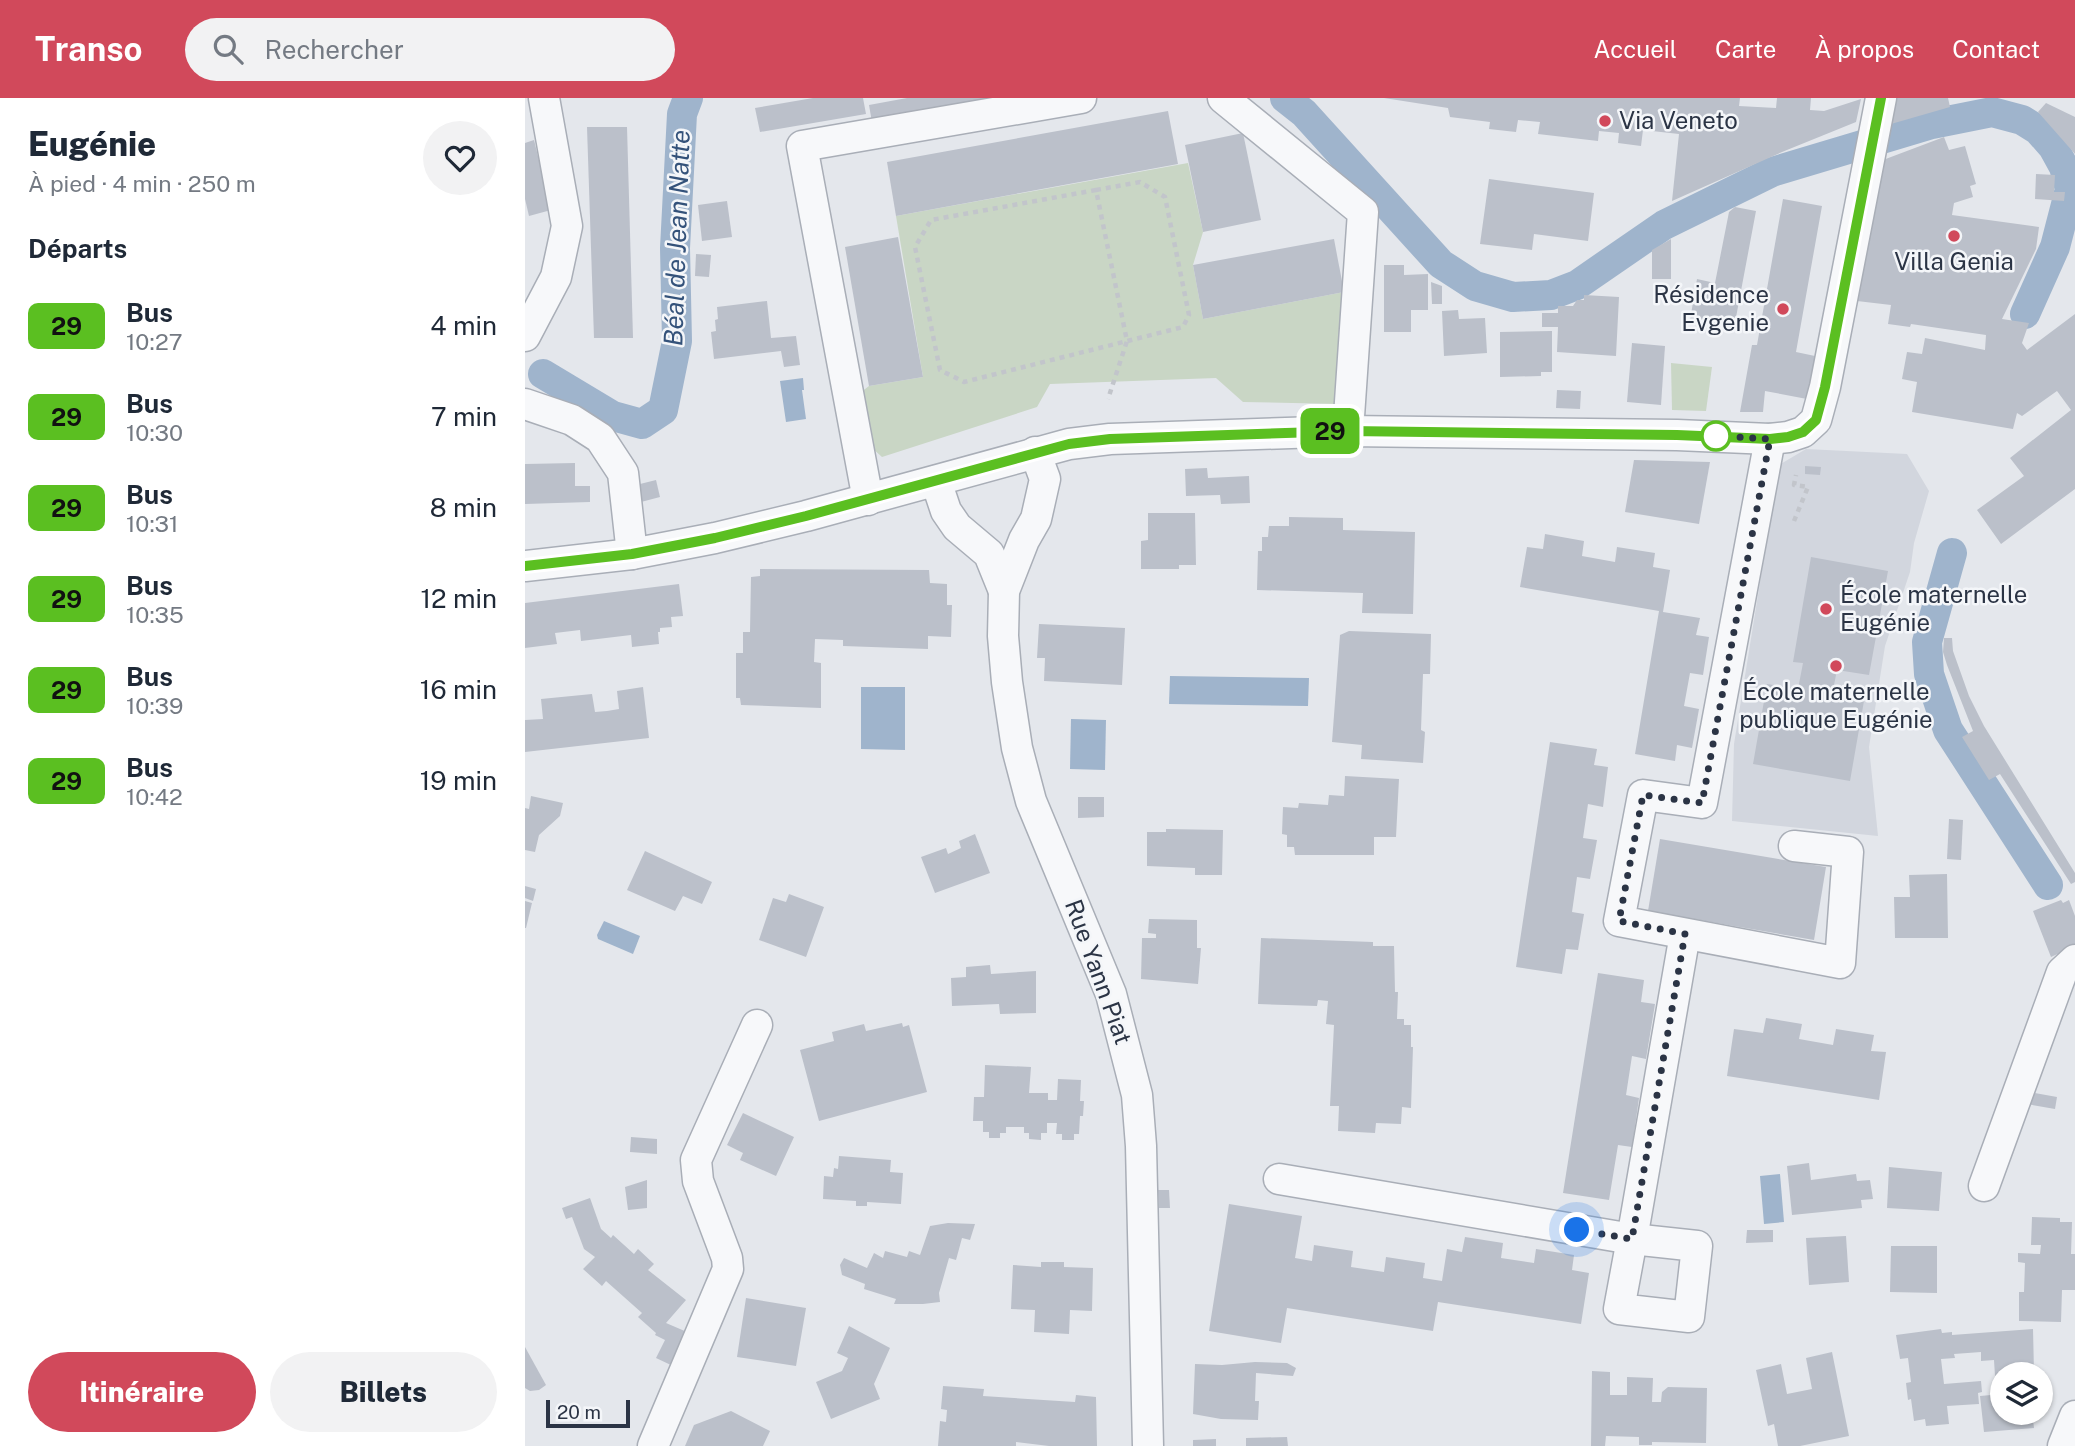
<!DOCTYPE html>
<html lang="fr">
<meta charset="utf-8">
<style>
body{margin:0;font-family:"Public Sans",sans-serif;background:#f2f2f3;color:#1f2937;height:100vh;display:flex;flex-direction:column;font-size:26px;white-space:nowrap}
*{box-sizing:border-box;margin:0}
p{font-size:23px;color:#747a83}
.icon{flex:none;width:38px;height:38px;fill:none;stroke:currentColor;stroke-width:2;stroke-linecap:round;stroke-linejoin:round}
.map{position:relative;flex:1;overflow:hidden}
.drawer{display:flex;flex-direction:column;background:#fff;width:525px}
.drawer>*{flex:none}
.badge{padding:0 14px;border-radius:10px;font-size:24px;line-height:46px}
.fabs{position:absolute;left:1465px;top:1264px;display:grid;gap:14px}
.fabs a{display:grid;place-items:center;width:63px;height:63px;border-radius:50%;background:#fff;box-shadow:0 2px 5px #0004;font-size:35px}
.scale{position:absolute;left:21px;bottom:18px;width:84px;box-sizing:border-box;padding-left:7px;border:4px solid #2b3445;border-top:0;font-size:19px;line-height:24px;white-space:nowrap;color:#2b3445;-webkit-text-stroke:5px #f4f6f9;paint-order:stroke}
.you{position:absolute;width:35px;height:35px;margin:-18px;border:5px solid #fff;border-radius:50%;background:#1a73e8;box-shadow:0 0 0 10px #1a73e833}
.map>.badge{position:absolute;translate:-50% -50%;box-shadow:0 0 0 4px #fff}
h2{padding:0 28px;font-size:26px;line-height:63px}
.round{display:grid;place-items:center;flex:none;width:74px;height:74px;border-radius:37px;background:#f2f2f3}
.head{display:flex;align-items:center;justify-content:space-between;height:119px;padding:0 28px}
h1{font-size:33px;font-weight:800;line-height:52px}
.cta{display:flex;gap:14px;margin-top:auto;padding:14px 28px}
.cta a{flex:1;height:80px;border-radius:42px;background:#d1495b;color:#fff;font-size:28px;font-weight:800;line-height:80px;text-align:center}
.cta a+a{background:#f2f2f3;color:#1f2937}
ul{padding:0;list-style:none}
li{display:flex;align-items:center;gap:21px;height:91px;padding:0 28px}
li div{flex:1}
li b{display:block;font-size:26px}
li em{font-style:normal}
li .badge{min-width:77px;font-weight:700;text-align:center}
header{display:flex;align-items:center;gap:42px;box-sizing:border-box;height:98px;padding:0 35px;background:#d1495b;color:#fff}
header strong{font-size:33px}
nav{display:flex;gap:38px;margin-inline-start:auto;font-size:24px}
.search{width:490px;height:63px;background:#f2f2f3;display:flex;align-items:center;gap:18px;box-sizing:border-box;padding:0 24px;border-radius:38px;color:#747a83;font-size:26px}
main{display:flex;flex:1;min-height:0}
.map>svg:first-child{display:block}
.built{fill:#d2d6de}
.green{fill:#c9d6c5}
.water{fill:#9fb4cc}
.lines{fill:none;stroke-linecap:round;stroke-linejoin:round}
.canal{stroke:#9fb4cc;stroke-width:30}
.building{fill:#bbc0ca}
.minor-casing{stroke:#a9aeb7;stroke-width:33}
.path{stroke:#c2c5cb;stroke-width:4.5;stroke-dasharray:5 5;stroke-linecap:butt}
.minor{stroke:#f7f8fa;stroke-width:30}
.line-casing{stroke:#fff;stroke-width:16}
.line{stroke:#5bbf21;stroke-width:10}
.walk{stroke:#2b3445;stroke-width:7;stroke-dasharray:0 12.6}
.poi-dot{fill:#d1495b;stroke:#f4f6f9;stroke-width:2.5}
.stop-dot{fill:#fff;stroke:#5bbf21;stroke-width:3.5}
.labels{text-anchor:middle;stroke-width:5;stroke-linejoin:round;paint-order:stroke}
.poi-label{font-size:24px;fill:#2b3445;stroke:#f4f6f9;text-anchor:start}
.street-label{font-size:24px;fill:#2b3445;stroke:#f4f6f9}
.water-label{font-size:26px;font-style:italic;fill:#34527a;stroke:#f4f6f9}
</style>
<header>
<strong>Transo</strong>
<div class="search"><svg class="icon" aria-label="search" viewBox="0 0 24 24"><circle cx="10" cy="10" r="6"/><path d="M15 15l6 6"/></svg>Rechercher</div>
<nav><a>Accueil</a><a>Carte</a><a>À propos</a><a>Contact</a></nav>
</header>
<main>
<section class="drawer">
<div class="head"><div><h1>Eugénie</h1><p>À pied · 4 min · 250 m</p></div><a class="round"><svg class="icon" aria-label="heart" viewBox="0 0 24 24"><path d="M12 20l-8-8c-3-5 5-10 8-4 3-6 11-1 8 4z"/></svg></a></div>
<h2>Départs</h2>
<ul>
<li><span class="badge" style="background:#5bbf21;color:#111">29</span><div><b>Bus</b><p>10:27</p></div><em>4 min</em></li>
<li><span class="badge" style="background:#5bbf21;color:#111">29</span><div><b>Bus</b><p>10:30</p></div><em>7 min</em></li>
<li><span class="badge" style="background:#5bbf21;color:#111">29</span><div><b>Bus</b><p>10:31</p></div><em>8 min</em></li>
<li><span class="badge" style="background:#5bbf21;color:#111">29</span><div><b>Bus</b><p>10:35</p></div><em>12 min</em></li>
<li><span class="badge" style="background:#5bbf21;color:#111">29</span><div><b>Bus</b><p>10:39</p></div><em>16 min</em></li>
<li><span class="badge" style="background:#5bbf21;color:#111">29</span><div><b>Bus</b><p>10:42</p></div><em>19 min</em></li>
</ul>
<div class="cta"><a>Itinéraire</a><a>Billets</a></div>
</section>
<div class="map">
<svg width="1550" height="1348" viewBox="0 0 1550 1348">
<rect width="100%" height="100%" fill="#e4e7ec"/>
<polygon class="built" points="1281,351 1382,356 1404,393 1389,445 1385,474 1360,548 1344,649 1353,738 1207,723 1209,646 1254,367"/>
<g class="green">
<polygon points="663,65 678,134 668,167 678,221 819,194 814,306 718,304 691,280 525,286 512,309 357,359 346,349 335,295 344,288 398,279 371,118"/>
<polygon points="1146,265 1187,269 1181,313 1147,312"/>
</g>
<g class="water">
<polygon points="278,280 279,292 277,292 281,321 261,324 255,283"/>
<polygon points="645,578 784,580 783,608 644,606"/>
<polygon points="336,589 380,589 380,652 336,651"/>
<polygon points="546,621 581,622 580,672 545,671"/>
<polygon points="79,823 115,838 108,856 73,841 72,837"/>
<polygon points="1255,1076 1259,1124 1239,1126 1235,1078"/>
</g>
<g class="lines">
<g class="canal">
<polyline points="760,0 779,15 916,166 950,188 988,199 1026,197 1052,187 1139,127 1247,74 1407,26 1467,14 1497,22 1513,32 1528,49 1539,69 1545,91 1530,149 1500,216"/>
<polyline points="18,276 88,318 117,326 138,312 152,243 150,150 157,16 163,0"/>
<polyline points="1427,455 1402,544 1404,576 1423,632 1523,787"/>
</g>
</g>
<g class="building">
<polygon points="288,0 338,0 341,16 235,34 230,10"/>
<polygon points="382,0 512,0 348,30 344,7"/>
<polygon points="859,0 1215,0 1214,8 1251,10 1252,0 1286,0 1285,12 1299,13 1336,1 1331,24 1257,54 1147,103 1154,36 1118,32 1116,48 1093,45 1094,35 1074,33 1073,43 1013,36 1015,24 993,22 991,34 964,31 965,24 925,19 923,10"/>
<polygon points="1371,0 1423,0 1425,9 1366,26"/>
<polygon points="1521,5 1550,19 1550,56 1513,14"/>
<polygon points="643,13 653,66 371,118 362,64"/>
<polygon points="62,29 102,29 108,240 69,240"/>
<polygon points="718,35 736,122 678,134 660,47"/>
<polygon points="1419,39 1424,52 1440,48 1451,86 1445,88 1448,99 1429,105 1427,117 1514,129 1511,151 1477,221 1504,225 1497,245 1502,252 1550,216 1550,391 1476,446 1452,412 1499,378 1485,360 1546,312 1532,293 1497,318 1492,315 1488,331 1387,314 1392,284 1377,281 1382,254 1397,256 1400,240 1460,252 1461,237 1386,226 1385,229 1363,226 1366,207 1332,203 1358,62"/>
<polygon points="9,42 26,112 4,118 0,101 0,45"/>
<polygon points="1511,76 1530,77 1529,94 1540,94 1539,103 1510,101"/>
<polygon points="964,81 1069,95 1063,143 1009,136 1007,152 955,146"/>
<polygon points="1258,101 1297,108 1271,254 1290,258 1282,301 1240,293 1238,314 1215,314 1227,247 1232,247"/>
<polygon points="202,103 207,139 177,143 173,107"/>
<polygon points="1210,109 1231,113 1209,230 1165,222 1172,181 1190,185 1204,114"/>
<polygon points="373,139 398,279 344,288 320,149"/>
<polygon points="809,141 819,194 678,221 668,167"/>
<polygon points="1146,141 1146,181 1127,181 1127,152"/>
<polygon points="171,156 186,157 184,179 170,178"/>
<polygon points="859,167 879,167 879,177 903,176 903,212 886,212 886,234 859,234"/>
<polygon points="906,184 917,188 917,206 907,206"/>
<polygon points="1059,197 1094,199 1091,258 1032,254 1033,229 1017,229 1017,215 1033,215 1033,208 1048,208 1052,202 1059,202"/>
<polygon points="242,203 246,240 271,238 275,267 259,269 256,253 189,261 186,234 191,233 190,222 193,221 192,209"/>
<polygon points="933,212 934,221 960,220 962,255 919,258 917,213"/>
<polygon points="1027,233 1027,274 1016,274 1016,278 975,279 975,234"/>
<polygon points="1107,245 1140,248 1136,307 1102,304"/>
<polygon points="1032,292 1056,293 1055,311 1031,310"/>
<polygon points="1109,362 1185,364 1174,426 1100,414"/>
<polygon points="50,365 50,388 65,388 65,404 0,406 0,366"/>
<polygon points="1280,368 1296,369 1295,377 1280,376"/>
<polygon points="682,370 683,380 724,378 725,405 696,406 695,397 661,398 660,371"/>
<polygon points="131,382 135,399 116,404 111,387"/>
<polygon points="623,415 670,415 671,467 654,467 654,471 616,471 616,443 623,442"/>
<polygon points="764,419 818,420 818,432 890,434 888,516 837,515 838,495 732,492 733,453 737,453 737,439 743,439 744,428 764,428"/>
<polygon points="1020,436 1059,443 1057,458 1090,464 1092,449 1130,455 1128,469 1145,472 1138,514 1175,520 1171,537 1184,539 1178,577 1165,575 1159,608 1174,611 1167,650 1152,647 1150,663 1110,656 1134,513 995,489 1002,449 1018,451"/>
<polygon points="1286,459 1363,473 1344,577 1312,572 1307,597 1339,603 1325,683 1228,666 1242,586 1273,591 1278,565 1268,564"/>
<polygon points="235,471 404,472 405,485 422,486 422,507 427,507 426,539 403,538 403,551 318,548 318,542 290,541 289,564 296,565 296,610 216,607 215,600 211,600 211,555 218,555 218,534 225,534 226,479 235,478"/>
<polygon points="154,486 158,518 146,519 147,529 135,530 135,534 133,534 134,546 107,549 106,537 56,543 55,532 30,535 32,546 0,550 0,505"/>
<polygon points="514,526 600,530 597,587 519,583 520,560 512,560"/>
<polygon points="824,533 906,536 905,576 898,576 896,632 900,634 898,665 836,661 837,647 807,644 815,537"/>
<polygon points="1419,540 1427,540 1428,553 1444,598 1459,628 1550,775 1550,784 1546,786 1475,676 1464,682 1437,639 1448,633 1422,567 1418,554"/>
<polygon points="118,589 124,640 0,654 0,622 18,621 16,601 67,596 70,614 82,613 94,611 92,593"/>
<polygon points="1025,644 1072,651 1069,667 1083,669 1078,709 1063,706 1058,740 1072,742 1065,781 1052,779 1047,814 1059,816 1053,852 1041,851 1037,876 991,869"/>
<polygon points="820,678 874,681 871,739 849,739 849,757 770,757 769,749 762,749 762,737 757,736 758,709 773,710 774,705 803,707 804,697 819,698"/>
<polygon points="6,698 38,705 35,718 14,737 10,754 0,752 0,710 4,711"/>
<polygon points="553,699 579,699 579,719 553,720"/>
<polygon points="1424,721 1438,722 1436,762 1422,761"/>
<polygon points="641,731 698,732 697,777 670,777 670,770 622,768 622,734 641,734"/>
<polygon points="450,736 465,775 410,795 396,759 421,750 423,756 436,750 434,743"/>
<polygon points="1135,741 1301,769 1289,842 1123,813"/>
<polygon points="120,753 187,784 177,806 158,798 150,813 102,792"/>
<polygon points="1422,776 1423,840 1370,840 1369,799 1385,799 1384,777"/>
<polygon points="0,788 11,791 8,803 0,800"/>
<polygon points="264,796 299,809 281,859 234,842 248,800 261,804"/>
<polygon points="1536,802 1538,805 1544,802 1550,818 1550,848 1526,859 1508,813"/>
<polygon points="0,803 7,805 1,830 0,830"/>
<polygon points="624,821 672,822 672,850 676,850 673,886 616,881 617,840 631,840 631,836 623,835"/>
<polygon points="736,840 848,844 848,848 869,848 870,894 873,894 872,921 879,921 879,927 886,927 886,949 888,949 886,1010 877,1009 876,1026 851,1025 850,1035 813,1033 814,1008 805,1008 809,927 801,926 803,903 793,902 792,908 733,906"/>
<polygon points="465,867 466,876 511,873 511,915 475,916 474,906 427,908 426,880 441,879 441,869"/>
<polygon points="1073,875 1119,882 1116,904 1130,906 1121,961 1107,958 1101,997 1114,1000 1107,1049 1093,1047 1084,1102 1038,1095"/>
<polygon points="1241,920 1277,926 1274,941 1308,947 1311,931 1349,937 1346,953 1361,954 1354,1002 1202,978 1209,931 1238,935"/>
<polygon points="377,925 378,929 384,927 402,994 294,1023 275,952 309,943 307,934 339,926 341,933"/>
<polygon points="460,967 506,969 504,995 523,995 523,1002 532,1002 533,981 556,982 555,1003 559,1003 558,1018 555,1018 554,1036 549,1036 549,1042 537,1042 537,1036 531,1036 532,1025 522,1025 522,1035 516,1035 516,1042 504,1041 504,1035 499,1035 499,1029 481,1029 481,1035 475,1035 475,1040 464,1040 464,1034 458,1034 458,1023 448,1023 449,999 459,999"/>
<polygon points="1504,994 1532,999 1530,1011 1502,1006"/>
<polygon points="218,1015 269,1039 251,1078 215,1062 218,1055 202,1047"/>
<polygon points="106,1039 132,1041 132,1056 105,1054"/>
<polygon points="314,1058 366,1062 365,1074 378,1075 376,1106 342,1104 342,1108 331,1108 331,1103 298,1101 299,1078 308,1079 309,1070 313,1071"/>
<polygon points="1284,1065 1286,1082 1331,1076 1332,1083 1345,1082 1348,1101 1336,1102 1337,1110 1267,1117 1262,1068"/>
<polygon points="1364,1069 1417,1074 1414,1113 1362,1110"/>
<polygon points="122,1082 122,1110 103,1112 100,1089"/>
<polygon points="633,1092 644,1092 645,1110 634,1110"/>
<polygon points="65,1100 76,1131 86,1140 88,1137 109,1156 113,1151 129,1166 123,1172 161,1202 141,1225 162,1234 148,1268 131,1260 140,1242 130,1237 131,1235 113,1219 117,1215 81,1183 77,1188 58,1171 70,1159 59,1151 47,1119 41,1121 37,1110"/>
<polygon points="704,1106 777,1118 770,1160 787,1163 789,1147 828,1153 826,1169 859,1174 861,1159 900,1165 898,1180 917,1183 922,1151 937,1154 940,1139 978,1145 976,1160 1009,1165 1011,1151 1049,1157 1047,1172 1064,1175 1056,1226 913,1204 908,1233 762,1210 756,1245 684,1233"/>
<polygon points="1507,1119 1535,1120 1535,1124 1547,1124 1546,1156 1550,1156 1550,1192 1537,1192 1536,1224 1494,1223 1494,1194 1499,1194 1500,1165 1493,1164 1493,1155 1515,1156 1516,1147 1506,1147"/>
<polygon points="423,1125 450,1126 445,1142 437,1140 431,1162 424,1160 414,1195 415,1204 398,1206 369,1206 371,1201 339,1191 340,1186 317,1177 315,1167 319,1160 342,1170 349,1155 358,1160 360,1153 382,1159 384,1153 395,1157 405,1128"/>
<polygon points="1222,1132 1248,1132 1248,1144 1221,1145"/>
<polygon points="1321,1138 1324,1184 1284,1187 1281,1140"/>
<polygon points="1366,1148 1412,1148 1412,1195 1365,1194"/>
<polygon points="516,1164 539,1164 539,1169 568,1170 567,1213 545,1212 544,1236 509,1234 510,1212 486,1211 488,1167 516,1169"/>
<polygon points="221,1200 281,1210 271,1268 212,1259"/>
<polygon points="324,1228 365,1250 349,1286 355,1301 306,1321 291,1284 317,1273 323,1260 312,1255"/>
<polygon points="1416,1231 1417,1235 1427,1234 1427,1237 1508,1231 1509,1274 1470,1278 1469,1262 1456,1263 1456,1254 1429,1256 1430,1260 1416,1261 1419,1286 1456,1283 1457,1294 1453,1295 1454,1306 1422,1308 1424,1326 1401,1328 1400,1321 1389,1323 1386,1301 1383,1302 1381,1285 1386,1284 1383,1260 1375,1261 1371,1237"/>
<polygon points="0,1249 21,1287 14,1292 5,1293 0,1290"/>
<polygon points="1307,1254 1324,1338 1275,1348 1253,1348 1249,1326 1243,1328 1231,1272 1256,1266 1262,1296 1287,1291 1281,1260"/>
<polygon points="730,1264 762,1265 771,1270 768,1278 731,1275 730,1303 734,1303 733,1322 696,1321 668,1316 670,1266 697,1267"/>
<polygon points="1067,1273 1085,1274 1085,1297 1102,1297 1102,1279 1128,1280 1127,1304 1136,1304 1137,1294 1143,1289 1182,1290 1181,1345 1127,1344 1127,1347 1114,1347 1114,1339 1081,1338 1080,1348 1066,1348"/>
<polygon points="418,1288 459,1291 458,1298 550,1304 551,1297 571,1299 572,1348 524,1348 491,1344 491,1348 413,1348 415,1323 421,1324 422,1312 416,1311"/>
<polygon points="1477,1296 1477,1314 1507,1314 1509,1330 1459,1334 1455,1298"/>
<polygon points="206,1313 245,1333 238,1348 160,1348 169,1327"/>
<polygon points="762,1339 763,1348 721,1348 721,1340"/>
<polygon points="691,1341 691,1348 668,1348 668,1342"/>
</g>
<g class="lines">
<defs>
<g id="minor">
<polyline points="698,0 838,114 823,333"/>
<polyline points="0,238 31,179 42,128 19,0"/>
<polyline points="0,306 47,322 75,340 98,375 107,456"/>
<polyline points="1245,341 1177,705 1118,697 1094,823 1315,865 1323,754 1269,748"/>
<polyline points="510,354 520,381 511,421 499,442 479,493 478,538 482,584 492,650 506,703 586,896 612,997 616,1048 623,1348"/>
<polyline points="411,383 421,413 432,429 464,456 479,493"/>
<polyline points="343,402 277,48 556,0"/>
<polyline points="0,468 107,456 190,440 281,418 544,346 585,341 823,333 1152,337 1245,341 1263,339 1278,334 1291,322 1300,289 1356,0"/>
<polyline points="754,1081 1107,1141 1160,836"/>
<polyline points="1459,1088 1537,874 1550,862"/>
<polygon points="1107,1141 1172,1148 1164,1219 1094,1211"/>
<polyline points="128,1348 203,1171 202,1160 173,1083 171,1062 232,927"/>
<polyline points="1538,1348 1550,1318"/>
</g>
</defs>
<use href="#minor" class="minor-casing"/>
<g class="path">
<polyline points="571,92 615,84 640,99 664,217 658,229 439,284 415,272 390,149 406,122 571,92 602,243 583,301"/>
<polyline points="1269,423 1283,389 1269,387 1271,377"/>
</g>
<use href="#minor" class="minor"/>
</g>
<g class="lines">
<defs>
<polyline id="line" points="0,468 107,456 190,440 281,418 544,346 585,341 823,333 1152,337 1245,341 1263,339 1278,334 1291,322 1300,289 1356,0"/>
</defs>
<use href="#line" class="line-casing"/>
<use href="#line" class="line"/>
<polyline class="walk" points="1052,1132 1107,1141 1160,836 1094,823 1118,697 1177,705 1245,341 1191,338"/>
</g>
<g class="poi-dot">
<circle cx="1080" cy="23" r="7"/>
<circle cx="1429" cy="138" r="7"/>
<circle cx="1258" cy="211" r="7"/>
<circle cx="1301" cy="511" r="7"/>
<circle cx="1311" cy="568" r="7"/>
</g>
<circle class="stop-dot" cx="1191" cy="338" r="14"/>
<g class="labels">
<g class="poi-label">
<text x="1094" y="31">Via Veneto</text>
<text x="1429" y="172" text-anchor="middle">Villa Genia</text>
<text x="1244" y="205" text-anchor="end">Résidence<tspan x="1244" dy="28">Evgenie</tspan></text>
<text x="1315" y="505">École maternelle<tspan x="1315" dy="28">Eugénie</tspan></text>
<text x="1311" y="602" text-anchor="middle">École maternelle<tspan x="1311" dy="28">publique Eugénie</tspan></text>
</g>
<g class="street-label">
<text transform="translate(573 874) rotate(70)" y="8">Rue Yann Piat</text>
</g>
<g class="water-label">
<text transform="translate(152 140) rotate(-88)" y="9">Béal de Jean Natte</text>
</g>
</g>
</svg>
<div class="fabs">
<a><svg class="icon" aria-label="layers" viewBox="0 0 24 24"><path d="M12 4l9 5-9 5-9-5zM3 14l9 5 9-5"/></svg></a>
</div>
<div class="scale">20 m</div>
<div class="you" style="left:1052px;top:1132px"></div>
<b class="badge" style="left:805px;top:333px;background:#5bbf21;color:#111">29</b>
</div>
</main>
